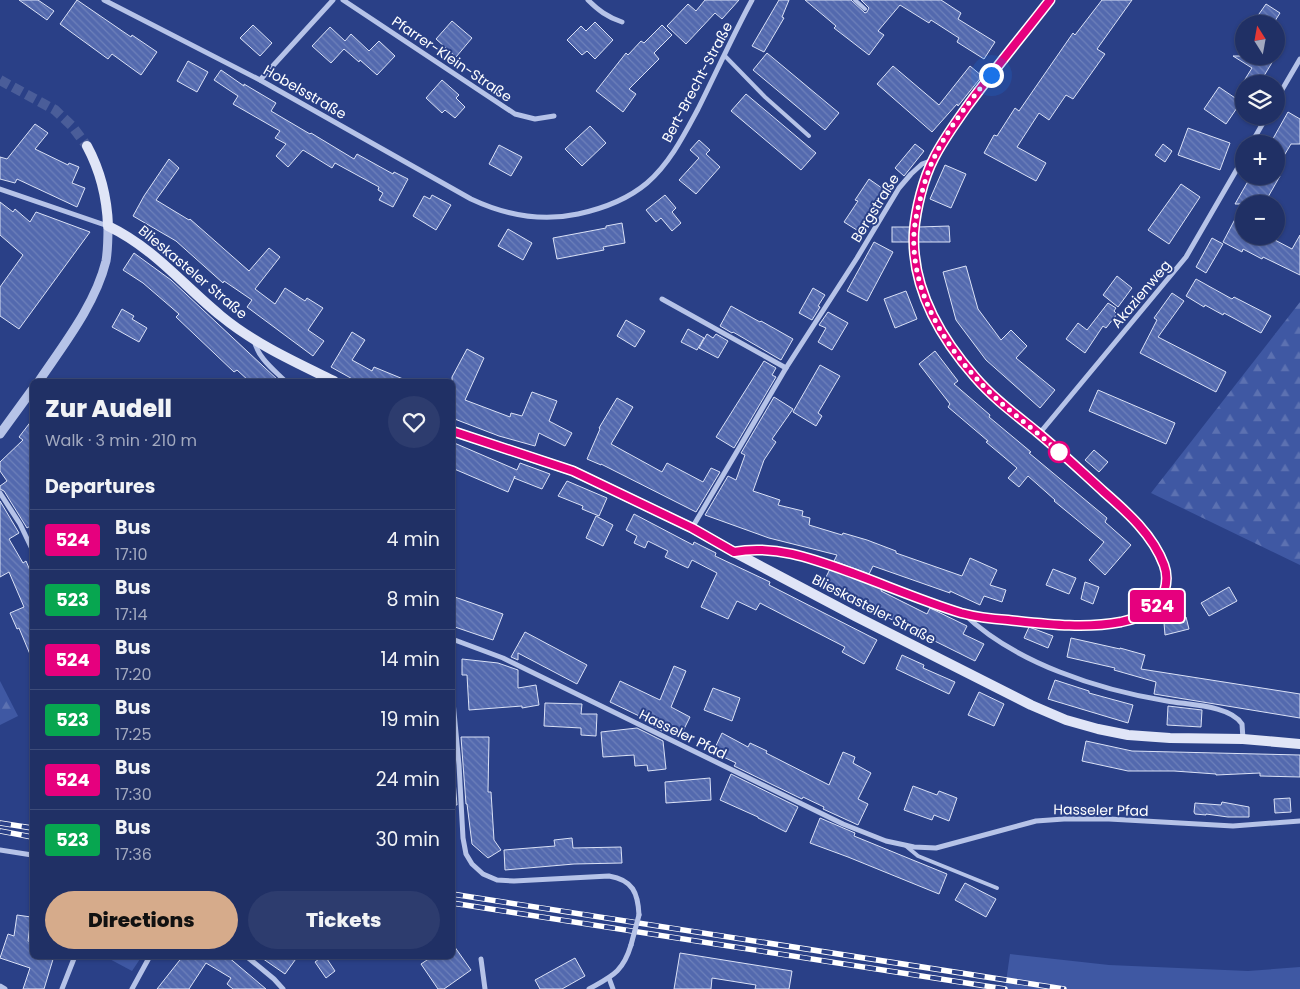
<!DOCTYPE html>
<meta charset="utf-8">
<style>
body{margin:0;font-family:Poppins,sans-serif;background:#2d3c6e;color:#f1f3f6;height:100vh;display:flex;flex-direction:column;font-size:19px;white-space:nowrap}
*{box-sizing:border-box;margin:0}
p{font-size:16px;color:#a2a9bf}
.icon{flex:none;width:28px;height:28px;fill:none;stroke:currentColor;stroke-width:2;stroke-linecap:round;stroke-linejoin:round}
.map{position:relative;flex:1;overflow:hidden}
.side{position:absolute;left:30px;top:379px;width:425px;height:580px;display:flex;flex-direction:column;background:#203065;border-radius:8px;box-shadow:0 1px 4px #0004,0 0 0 1px #3d4b79}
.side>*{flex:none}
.badge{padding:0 10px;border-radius:4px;font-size:18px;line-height:32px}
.needle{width:32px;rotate:349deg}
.buttons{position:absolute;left:1235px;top:15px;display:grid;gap:10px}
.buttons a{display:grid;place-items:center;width:50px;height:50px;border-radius:50%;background:#203065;box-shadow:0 1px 4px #0004,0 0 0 1px #3d4b79;font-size:25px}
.you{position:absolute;width:25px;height:25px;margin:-12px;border:4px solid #fff;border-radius:50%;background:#1a73e8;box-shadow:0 0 0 8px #1a73e833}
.map>.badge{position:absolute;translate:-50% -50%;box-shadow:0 0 0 2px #fff}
h2{padding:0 15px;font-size:19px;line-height:45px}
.round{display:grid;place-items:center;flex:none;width:52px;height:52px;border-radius:26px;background:#2d3c6e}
.overview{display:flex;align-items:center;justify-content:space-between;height:85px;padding:0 15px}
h1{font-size:24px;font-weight:800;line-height:38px}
.button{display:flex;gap:10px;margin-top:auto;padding:10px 15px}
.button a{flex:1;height:58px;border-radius:30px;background:#d6ab8b;color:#111;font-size:20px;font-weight:800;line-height:58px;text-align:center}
.button a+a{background:#2d3c6e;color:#f1f3f6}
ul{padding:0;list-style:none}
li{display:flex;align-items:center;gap:15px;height:60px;padding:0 15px;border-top:1px solid #3d4b79}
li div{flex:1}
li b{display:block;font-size:19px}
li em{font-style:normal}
li .badge{min-width:55px;font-weight:700;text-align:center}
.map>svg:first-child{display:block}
.green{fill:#3f58a3}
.forest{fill:url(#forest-firs)}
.building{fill:url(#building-back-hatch);stroke:#dae1f6}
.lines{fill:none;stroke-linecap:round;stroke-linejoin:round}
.secondary-tunnel{stroke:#4a5d99;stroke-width:10;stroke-dasharray:10 5;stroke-linecap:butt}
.service{stroke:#b6c3e8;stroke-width:4}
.minor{stroke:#b6c3e8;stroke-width:5}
.tertiary{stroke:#b6c3e8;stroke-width:9}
.secondary{stroke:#e0e5f7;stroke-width:10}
.rail-casing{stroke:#fff;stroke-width:5.5}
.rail{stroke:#2a4087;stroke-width:4;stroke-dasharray:11;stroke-linecap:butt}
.minor-bridge{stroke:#b6c3e8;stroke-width:5}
.line-casing{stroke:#fff;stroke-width:11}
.line{stroke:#e6007e;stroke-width:8}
.walk{stroke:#fff;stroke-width:5;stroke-dasharray:0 9}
.stop-dot{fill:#fff;stroke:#e6007e;stroke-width:2.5}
.labels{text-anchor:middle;stroke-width:4;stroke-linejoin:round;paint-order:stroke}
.street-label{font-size:14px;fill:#fff;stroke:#2a4087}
</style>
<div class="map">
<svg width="1300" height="989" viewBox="0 0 1300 989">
<defs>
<pattern id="forest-firs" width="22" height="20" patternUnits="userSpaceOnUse" patternTransform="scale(1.25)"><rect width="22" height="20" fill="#3f58a3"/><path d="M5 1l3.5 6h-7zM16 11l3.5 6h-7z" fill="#5c71b1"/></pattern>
<pattern id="building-back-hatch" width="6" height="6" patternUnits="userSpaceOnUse" patternTransform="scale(1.25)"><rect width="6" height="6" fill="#5369ae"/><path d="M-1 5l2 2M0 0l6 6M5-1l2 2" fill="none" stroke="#6d80ba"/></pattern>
</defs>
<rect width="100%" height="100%" fill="#2a4087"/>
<g class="green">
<polygon points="1010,954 1109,965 1248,971 1300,967 1300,989 1005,989"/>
<polygon points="104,956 142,956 132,971"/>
</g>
<g class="forest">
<polygon points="1300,302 1300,565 1151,493"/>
<polygon points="0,681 18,716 0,725"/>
</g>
<g class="building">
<polygon points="19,0 38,0 54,11 47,20"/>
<polygon points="77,0 131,37 132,35 157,52 141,75 112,54 108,59 60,24"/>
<polygon points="705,0 739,0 722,19 715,13 686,44 667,26 688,4 696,11"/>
<polygon points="779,0 789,0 782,17 784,18 764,52 752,46"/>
<polygon points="805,0 851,0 865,13 867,12 869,8 861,0 941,0 961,13 958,19 995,42 984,59 957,42 959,38 931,20 929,23 900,5 878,31 884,35 869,55 834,28 836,26"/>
<polygon points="1102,0 1132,0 1097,49 1105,54 1073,99 1066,95 1049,120 1039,113 1017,147 1046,163 1036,181 984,153 994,135 997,136 1015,108 1019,111 1073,33 1075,35"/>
<polygon points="1266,4 1280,13 1273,24 1252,24"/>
<polygon points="452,21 472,38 456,57 436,39"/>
<polygon points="595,22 613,40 595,59 587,51 582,55 567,40 581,26 586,31"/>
<polygon points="253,25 272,43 260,56 240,38"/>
<polygon points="662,25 672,35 654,53 659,59 629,89 636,94 623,112 596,91 626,53 628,55 641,41 644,43"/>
<polygon points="330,27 345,41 351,34 369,51 379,41 395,56 377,75 360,60 359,62 344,49 331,63 312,46"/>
<polygon points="767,53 839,113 825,130 753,70"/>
<polygon points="1233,56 1276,56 1259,84 1242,84 1252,68"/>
<polygon points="188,61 208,72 197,92 177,81"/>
<polygon points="893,66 939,105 970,66 982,76 958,106 957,104 932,132 877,84"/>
<polygon points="221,70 244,86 244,84 276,103 271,111 310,134 311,133 354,159 357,154 393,174 394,172 408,179 393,207 379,200 383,193 378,190 379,187 335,163 332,168 303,150 288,167 276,156 286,144 275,138 280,131 233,104 238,96 214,80"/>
<polygon points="442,80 459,95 456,98 465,107 455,118 445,110 442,113 426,98"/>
<polygon points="1219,87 1241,102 1226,124 1204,109"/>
<polygon points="746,94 816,153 801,170 731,111"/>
<polygon points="1288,112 1300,119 1300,144 1291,144 1276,169 1276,144 1270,144"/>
<polygon points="35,124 48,133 35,149 68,165 69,163 79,167 72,183 85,188 77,207 17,179 15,183 0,179 0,157 7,159"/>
<polygon points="590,126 606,143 582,166 565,149"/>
<polygon points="1188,128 1230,143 1220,170 1178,155"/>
<polygon points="699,140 710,150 706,154 720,167 696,194 679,180 699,158 690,150"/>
<polygon points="915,144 924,151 904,176 895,168"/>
<polygon points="1163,144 1172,151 1165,162 1155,155"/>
<polygon points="499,145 522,157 511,176 489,164"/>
<polygon points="169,159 179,168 156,200 189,220 190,219 249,271 269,248 280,257 255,289 275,304 285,288 305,301 307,298 323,308 308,330 324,341 313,356 247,307 252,300 224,281 223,283 176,241 133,216 144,196"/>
<polygon points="945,165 966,174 951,208 930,199"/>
<polygon points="1251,176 1280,176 1264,204 1244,204 1244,236 1265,236 1272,240 1273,239 1292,249 1300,235 1300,275 1263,257 1262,259 1243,249 1242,252 1223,242 1243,204 1235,204"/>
<polygon points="869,179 886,191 860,232 844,222 858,201 855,200"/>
<polygon points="1181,184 1200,197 1169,244 1148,230"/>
<polygon points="432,195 451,205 436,230 413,216 424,196 430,199"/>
<polygon points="665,195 676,208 672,212 681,223 672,231 661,218 656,222 646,210"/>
<polygon points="0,202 13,212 15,209 30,222 36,212 90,232 19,329 0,316 0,287 23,255 0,235"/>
<polygon points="622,223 625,243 603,247 604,250 557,259 553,238 606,228 606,226"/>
<polygon points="949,226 950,242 918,242 919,227"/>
<rect x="892" y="227" width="18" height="15"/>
<polygon points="508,229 532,243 523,260 498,246"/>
<polygon points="1212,238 1223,244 1206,273 1196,267"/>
<polygon points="874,242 893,252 867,301 847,291"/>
<polygon points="134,253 171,280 279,381 249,381 237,370 234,372 176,317 179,314 143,283 123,270"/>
<polygon points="966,266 978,309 1001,340 1011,330 1027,346 1016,358 1055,390 1040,408 986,360 956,320 943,272"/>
<polygon points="1117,276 1132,288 1118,307 1103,295"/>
<polygon points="1196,279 1232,299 1234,297 1271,316 1261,333 1224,313 1223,315 1205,305 1204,307 1186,296"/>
<polygon points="813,288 825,295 818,306 820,307 812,320 799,313"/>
<polygon points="906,291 917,319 895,328 884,299"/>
<polygon points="1172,293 1184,301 1158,337 1226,372 1216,392 1140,353 1157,320 1154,318"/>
<polygon points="1108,303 1116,308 1114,311 1117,314 1106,328 1103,326 1085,353 1066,339 1078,323 1087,330"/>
<polygon points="731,306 760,322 761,321 793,339 781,360 733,332 732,333 720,326"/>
<polygon points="122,309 134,316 132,319 147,328 139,342 112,327"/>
<polygon points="828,312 848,323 832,350 818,342 826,328 819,325"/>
<polygon points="626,320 645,331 635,347 617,336"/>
<polygon points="688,329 704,338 697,350 681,342"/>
<polygon points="352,332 365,340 352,360 372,371 374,367 408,381 356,381 331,367"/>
<polygon points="707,334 713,338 716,334 728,341 718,358 699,348"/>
<polygon points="467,349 484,358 465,400 510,417 511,413 522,416 532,392 557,401 549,421 572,433 565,446 539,433 535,446 499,436 452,418 452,377"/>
<polygon points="935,351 958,381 954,384 990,415 989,417 1031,452 1029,453 1107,518 1105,522 1131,545 1105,575 1089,560 1104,542 1054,501 1055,500 1028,476 1019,487 1008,478 1017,468 986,442 988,441 948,407 950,404 919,364"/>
<polygon points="764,361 776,368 772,375 776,377 734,448 716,437"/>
<polygon points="820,365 840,376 818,413 822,416 816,426 793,412"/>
<polygon points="1098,390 1175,423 1166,444 1089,411"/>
<polygon points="774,397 793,409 772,439 776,442 764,460 753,491 780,500 778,505 803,511 802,516 810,518 809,525 842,535 843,533 867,540 896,551 896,553 962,576 970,558 997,570 990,585 1006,590 1002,602 984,596 980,605 950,591 950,593 873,566 869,574 834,561 837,555 769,538 705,515 728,476 736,480 745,455 741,453"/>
<polygon points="617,398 633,407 611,444 662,472 667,463 703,482 711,468 720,472 696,512 601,464 601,465 587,459 600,429 599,428"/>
<polygon points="32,420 32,525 27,528 4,491 0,489 0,486 7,481 0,471 0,462 23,440 19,437"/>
<polygon points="452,442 517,470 520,463 550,474 542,489 514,478 515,476 508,492 452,468"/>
<polygon points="1094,450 1108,462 1099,472 1085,460"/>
<polygon points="567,481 607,498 599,516 582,509 583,506 558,496"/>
<polygon points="0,501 19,533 9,539 23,563 26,561 32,575 32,659 19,628 17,629 10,613 24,607 9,572 0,577"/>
<polygon points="634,514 693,545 694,542 716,553 715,556 770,582 769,585 877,640 864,664 842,652 845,647 760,603 756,610 737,601 728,619 701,607 717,573 692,560 688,568 665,557 668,551 648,541 645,548 634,543 637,536 626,530"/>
<polygon points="596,516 613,525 603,546 586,538"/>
<polygon points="830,569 882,588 881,591 927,614 930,608 967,626 963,634 984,644 975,661 822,585"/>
<polygon points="1053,569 1076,578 1069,594 1046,585"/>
<polygon points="1085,582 1099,587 1093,604 1081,599"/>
<polygon points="1229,587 1237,601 1209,616 1201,603"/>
<polygon points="452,596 503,614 493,640 452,626"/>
<polygon points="1186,617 1189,629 1165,635 1164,623"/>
<polygon points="1029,627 1053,636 1048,648 1024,638"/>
<polygon points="525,632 587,665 577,684 518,653 518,660 511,657"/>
<polygon points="1071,638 1120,649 1120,648 1145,655 1141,669 1300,694 1300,718 1154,694 1156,682 1114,670 1115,668 1067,657"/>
<polygon points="902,655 924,665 923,668 955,682 949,694 896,669"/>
<polygon points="462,659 498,663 518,670 518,688 536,685 539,705 522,708 522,706 469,710 467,675 462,675"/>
<polygon points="674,666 686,671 671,707 690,717 680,737 662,728 662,731 653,726 660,726 610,702 620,681 660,700"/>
<polygon points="1055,680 1089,691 1089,693 1133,705 1128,723 1048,699"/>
<polygon points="713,688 740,698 732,721 704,710"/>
<polygon points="979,692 1004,704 994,726 968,715"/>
<polygon points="545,703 582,704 581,714 597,714 596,736 581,735 581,728 544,726"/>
<polygon points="1168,706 1202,710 1201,727 1167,725"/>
<polygon points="637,728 663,741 666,769 648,771 647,765 635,766 634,755 603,757 601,732"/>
<polygon points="722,733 748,747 750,743 767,751 766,753 829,785 843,752 855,757 853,763 871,773 858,799 868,804 858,825 823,809 824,807 803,797 802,799 734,766 736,763 713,752"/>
<polygon points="461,737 489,737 488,792 491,792 494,840 501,850 488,858 472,844 467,804 466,804"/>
<polygon points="1086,741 1132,751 1300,755 1300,777 1260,776 1260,773 1216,775 1216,774 1174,771 1128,771 1082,761"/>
<polygon points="452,743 457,805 452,805"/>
<polygon points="731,774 798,807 786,832 758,818 758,817 720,800"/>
<polygon points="710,778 711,800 666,803 665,782"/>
<polygon points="913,786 937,795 939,791 957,798 949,821 934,815 932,820 904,810"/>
<polygon points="1290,798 1291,812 1275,813 1274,799"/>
<polygon points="1222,802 1249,807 1249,817 1228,817 1206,814 1206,815 1195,814 1194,812 1195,803 1221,805"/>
<polygon points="820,818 855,833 854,836 947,874 939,894 848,857 810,843"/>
<polygon points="572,838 573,848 621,847 622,863 574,864 505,870 504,850 555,846 554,840"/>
<polygon points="965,883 996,899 986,917 955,900"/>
<polygon points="17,915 31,917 28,941 32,942 32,956 54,956 44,989 23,989 30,968 0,958 8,934 14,936"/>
<polygon points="452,943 471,970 444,989 438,989 421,964 433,956 452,956"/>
<polygon points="680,953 792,971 789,989 755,989 756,985 712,978 711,989 674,989"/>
<polygon points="183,956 227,956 266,989 233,989 227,984 231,978 206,963 189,989 157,989"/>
<polygon points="259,956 298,956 285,974"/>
<polygon points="323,956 325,956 335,971 326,978 315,962"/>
<polygon points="575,958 585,976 562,989 540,989 535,980"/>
</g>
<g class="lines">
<polyline class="secondary-tunnel" points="0,80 55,110 72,126 87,146"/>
<g class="service">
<polyline points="855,0 865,9"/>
<polyline points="725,56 765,97 809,136"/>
<polyline points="906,846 918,856 997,888"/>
</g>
<g class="minor">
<path d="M 104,0 L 260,80 L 471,199 C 505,215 541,222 578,214 C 601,209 628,199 647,183 C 670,163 684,135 698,109 C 716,73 733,35 752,0"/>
<polyline points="343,0 515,114 535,119 554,116"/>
<path d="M 588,0 C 598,10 607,17 622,22"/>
<polyline points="260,80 333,0"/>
<polyline points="1276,100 1300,59"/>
<polyline points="1251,144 1267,116"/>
<polyline points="0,189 108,226"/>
<polyline points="662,299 786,368"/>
<path d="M 254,340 C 258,358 273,369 285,381"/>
<polyline points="1039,434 1186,257 1244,157"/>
<polyline points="0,493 20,524 32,549"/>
<polyline points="692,528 786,368 857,258 899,188 911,174 922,164 933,160"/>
<path d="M 737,552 C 804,539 898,596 964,614 C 979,618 995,619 1011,621 C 1046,624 1081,627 1117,622 C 1135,619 1153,614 1162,597 C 1167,586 1168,574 1163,563 C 1150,532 1123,509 1098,487 C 1079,470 1060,452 1041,435 C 1020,417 997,401 978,381 C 941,342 910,287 914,232 C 916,208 923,179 934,157 C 963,102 1012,49 1050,0"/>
<path d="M 964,614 C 1015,663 1099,690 1167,701 C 1188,705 1230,705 1242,724 L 1243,739"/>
<polyline points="452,639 503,658 843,824 886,841 914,847 936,848 1036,821 1064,819 1109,819 1233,826 1300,821"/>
<path d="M 452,691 L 459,765 L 463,838 L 466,854 L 472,864 L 483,874 L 497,880 L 514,881 L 609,876 C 633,880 638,893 639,915"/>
<polyline points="0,850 32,855"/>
<polyline points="246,956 274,979 283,989"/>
<polyline points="481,959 485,989"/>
<polyline points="609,978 613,989"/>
<polyline points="0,986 5,989"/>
<polyline points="62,989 75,956"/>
<polyline points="132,989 150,956"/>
<path d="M 589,989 C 612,976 623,972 631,945"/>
</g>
<g class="tertiary">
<path d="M 39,381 C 64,344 95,305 106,261 C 108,249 108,238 108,226"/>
<polyline points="0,434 32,390"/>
</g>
<g class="secondary">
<path d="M 87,146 C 101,172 107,197 108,226 C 154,248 183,285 221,316 C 255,344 295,362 334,381"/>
<polyline points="452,431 573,471 692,528 734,552 855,616 1031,705 1066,720 1098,729 1128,735 1170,738 1243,739 1300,744"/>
</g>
<defs>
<g id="rail">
<polyline points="0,823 32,828"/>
<polyline points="0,831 32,837"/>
<polyline points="452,894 1064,989"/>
<polyline points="452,903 1005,989"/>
</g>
</defs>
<use href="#rail" class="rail-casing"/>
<use href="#rail" class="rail"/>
<polyline class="minor-bridge" points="631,945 639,915"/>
</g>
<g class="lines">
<defs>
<path id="line" d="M 452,431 L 573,471 L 692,528 L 734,552 C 776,544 816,560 855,574 C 890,587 925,602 961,613 C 976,617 993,619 1008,620 C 1046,624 1084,629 1121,622 C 1130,620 1141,617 1149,612 C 1164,603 1170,581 1164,565 C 1153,535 1127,512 1104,492 C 1082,472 1060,451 1037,432 C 1016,415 993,398 975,377 C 940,337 911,287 914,232 C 916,209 923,179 934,158 C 943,140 955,124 966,108 C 993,71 1022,36 1050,0"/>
</defs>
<use href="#line" class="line-casing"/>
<use href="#line" class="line"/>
<path class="walk" d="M 991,75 C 970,101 947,129 933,160 C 928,171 924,184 921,196 C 918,208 915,220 914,233 C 911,288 941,340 977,379 C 1001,406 1032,427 1059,452"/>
</g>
<circle class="stop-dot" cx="1059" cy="452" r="10"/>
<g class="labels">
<g class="street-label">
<text transform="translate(452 59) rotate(34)" y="5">Pfarrer-Klein-Straße</text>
<text transform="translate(697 82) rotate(-62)" y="5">Bert-Brecht-Straße</text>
<text transform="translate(305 92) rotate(30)" y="5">Hobelsstraße</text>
<text transform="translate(875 208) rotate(-58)" y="5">Bergstraße</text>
<text transform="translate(193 272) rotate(40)" y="5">Blieskasteler Straße</text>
<text transform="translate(1141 294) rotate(-50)" y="5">Akazienweg</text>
<text transform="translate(874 609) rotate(27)" y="5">Blieskasteler Straße</text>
<text transform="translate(683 734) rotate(26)" y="5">Hasseler Pfad</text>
<text transform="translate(1101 810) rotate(1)" y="5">Hasseler Pfad</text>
</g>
</g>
</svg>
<div class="buttons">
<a><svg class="needle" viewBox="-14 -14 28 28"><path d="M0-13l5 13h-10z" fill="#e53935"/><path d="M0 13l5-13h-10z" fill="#a2a9bf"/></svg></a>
<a><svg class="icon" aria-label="layers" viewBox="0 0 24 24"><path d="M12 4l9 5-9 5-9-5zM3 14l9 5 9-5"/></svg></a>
<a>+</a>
<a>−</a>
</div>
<div class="you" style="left:991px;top:75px"></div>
<b class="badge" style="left:1157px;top:606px;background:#e6007e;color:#fff">524</b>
<section class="side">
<div class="overview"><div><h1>Zur Audell</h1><p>Walk · 3 min · 210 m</p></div><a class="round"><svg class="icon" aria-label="heart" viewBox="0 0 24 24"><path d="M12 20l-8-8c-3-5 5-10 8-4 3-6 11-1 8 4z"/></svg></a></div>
<h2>Departures</h2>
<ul>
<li><span class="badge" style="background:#e6007e;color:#fff">524</span><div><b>Bus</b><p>17:10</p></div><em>4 min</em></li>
<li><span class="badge" style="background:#07a650;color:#fff">523</span><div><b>Bus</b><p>17:14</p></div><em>8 min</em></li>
<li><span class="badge" style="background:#e6007e;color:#fff">524</span><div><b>Bus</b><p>17:20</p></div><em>14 min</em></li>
<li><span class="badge" style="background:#07a650;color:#fff">523</span><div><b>Bus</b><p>17:25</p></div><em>19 min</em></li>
<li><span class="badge" style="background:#e6007e;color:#fff">524</span><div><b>Bus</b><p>17:30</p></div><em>24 min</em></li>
<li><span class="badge" style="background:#07a650;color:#fff">523</span><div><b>Bus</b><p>17:36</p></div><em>30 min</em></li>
</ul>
<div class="button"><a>Directions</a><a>Tickets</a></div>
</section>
</div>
